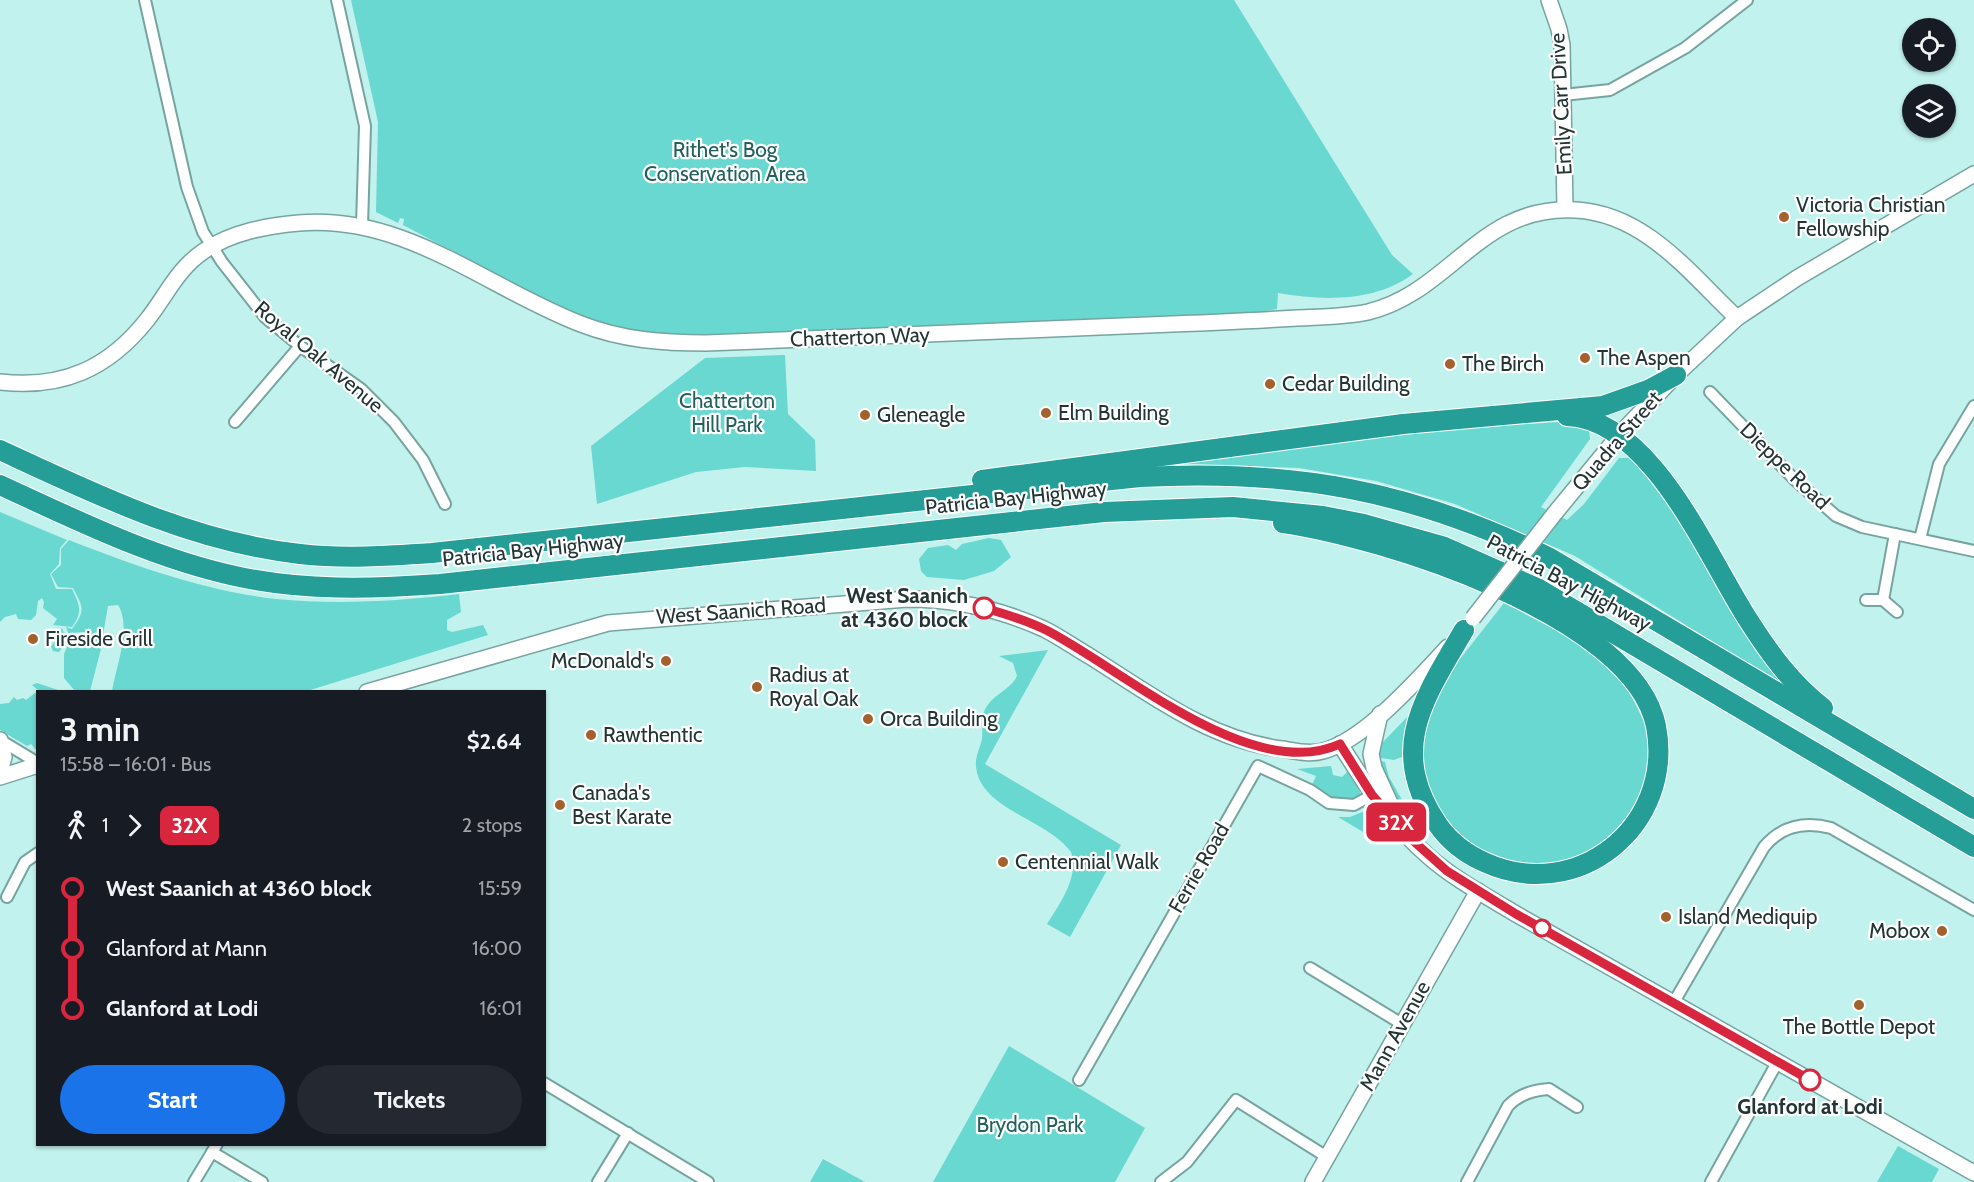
<!DOCTYPE html>
<meta charset="utf-8">
<style>
body{margin:0;font-family:Cabin,sans-serif;background:#242831;color:#f1f3f6;height:100vh;display:flex;flex-direction:column;font-size:22px;white-space:nowrap}
*{box-sizing:border-box;margin:0}
p{font-size:20px;color:#9ea1a6}
.icon{flex:none;width:33px;height:33px;fill:none;stroke:currentColor;stroke-width:2;stroke-linecap:round;stroke-linejoin:round}
.map{position:relative;flex:1;overflow:hidden}
.drawer{position:absolute;left:36px;top:690px;width:510px;height:456px;display:flex;flex-direction:column;background:#171b24;border-radius:0px;box-shadow:0 2px 4px #0004}
.drawer>*{flex:none}
.badge{padding:0 12px;border-radius:9px;font-size:21px;line-height:39px}
.fabs{position:absolute;left:1902px;top:18px;display:grid;gap:12px}
.fabs a{display:grid;place-items:center;width:54px;height:54px;border-radius:50%;background:#171b24;box-shadow:0 2px 4px #0004;font-size:30px}
.map>.badge{position:absolute;translate:-50% -50%;box-shadow:0 0 0 3px #fff}
.legs{display:flex;align-items:center;gap:9px;height:66px;padding:0 24px;font-size:20px}
.legs p{margin-inline-start:auto}
.summary{display:flex;align-items:center;justify-content:space-between;height:102px;padding:0 24px}
h1{font-size:33px;font-weight:700;line-height:45px}
.button{display:flex;gap:12px;margin-top:auto;padding:12px 24px}
.button a{flex:1;height:69px;border-radius:36px;background:#1a73e8;color:#fff;font-size:24px;font-weight:700;line-height:69px;text-align:center}
.button a+a{background:#242831;color:#f1f3f6}
ul{padding:0 24px;list-style:none}
li{display:flex;align-items:center;gap:21px;height:60px;font-size:22px}
li i{display:grid;place-items:center;width:9px;height:100%;margin:0 8px;background:currentColor}
li i::after{content:'';width:15px;height:15px;margin:-8px;border:4px solid;border-radius:50%;background:#171b24}
li p{margin-inline-start:auto}
li:first-child i{background:linear-gradient(#0000 50%,currentColor 0)}
li:last-child i{background:linear-gradient(currentColor 50%,#0000 0)}
.map>svg:first-child{display:block}
.green{fill:#69d8d0}
.lines{fill:none;stroke-linecap:round;stroke-linejoin:round}
.street-casing{stroke:#76a4a0;stroke-width:14}
.secondary-casing{stroke:#76a4a0;stroke-width:18}
.highway-casing{stroke:#fff;stroke-width:22}
.street{stroke:#fff;stroke-width:10}
.secondary{stroke:#fff;stroke-width:15}
.highway{stroke:#249e97;stroke-width:20}
.secondary-bridge-casing{stroke:#76a4a0;stroke-width:18;stroke-linecap:butt}
.secondary-bridge{stroke:#fff;stroke-width:15}
.line-1-casing{stroke:#fff;stroke-width:14}
.line-1{stroke:#d7263d;stroke-width:9}
.poi-dot{fill:#a3622d;stroke:#fff;stroke-width:2}
.stop-1-dot{fill:#fff;stroke:#d7263d;stroke-width:3}
.labels{text-anchor:middle;stroke-width:4.5;stroke-linejoin:round;paint-order:stroke}
.street-label{font-size:21px;fill:#233635;stroke:#fff}
.park-label{font-size:21px;fill:#23615d;stroke:#fff}
.poi-label{font-size:21px;fill:#233635;stroke:#fff;text-anchor:start}
.stop-label{font-size:21px;font-weight:bold;fill:#233635;stroke:#fff;text-anchor:end}
</style>
<div class="map">
<svg width="1974" height="1182" viewBox="0 0 1974 1182">
<rect width="100%" height="100%" fill="#c2f2ed"/>
<g class="green">
<path d="M 351,0 L 1234,0 L 1392,255 L 1413,274 C 1375,302 1324,301 1278,293 L 1277,309 L 1250,314 L 703,337 L 633,332 L 570,313 L 403,225 L 404,219 L 400,218 L 398,223 L 376,212 L 378,122 Z"/>
<polygon points="785,355 788,414 815,440 816,471 745,467 696,472 597,504 591,446 705,358"/>
<polygon points="1559,422 1581,423 1589,430 1590,439 1541,507 1567,520 1584,504 1619,458 1630,458 1663,491 1787,685 1782,685 1575,556 1455,504 1376,481 1299,468 1181,464 1183,461 1428,430"/>
<path d="M 0,512 L 67,540 L 60,548 L 59,564 L 50,574 L 56,589 L 72,589 C 80,606 83,612 72,627 L 53,625 L 57,619 L 43,608 L 44,602 L 42,598 L 38,601 L 36,615 L 31,620 L 18,619 L 16,614 L 5,617 L 0,622 Z"/>
<polygon points="989,538 1001,540 1011,557 994,571 964,580 927,577 921,571 919,559 928,548 948,545 956,550 962,544"/>
<path d="M 69,540 C 135,566 205,591 276,599 C 337,605 399,601 459,594 L 461,612 L 447,620 L 447,630 L 452,632 L 483,625 L 488,635 L 307,691 L 112,691 C 116,666 132,628 118,605 L 108,606 L 102,641 L 98,642 L 86,632 L 68,633 L 66,627 L 72,629 C 86,610 83,607 73,588 L 58,587 L 51,574 L 61,565 L 61,549 Z"/>
<polygon points="1504,603 1593,650 1619,671 1651,736 1644,797 1623,829 1562,866 1525,869 1490,859 1445,825 1424,780 1421,756 1426,715 1445,678"/>
<polygon points="62,628 67,641 59,652 53,651 51,647"/>
<polygon points="86,636 101,649 90,691 75,691 64,678 64,654 71,638"/>
<path d="M 1048,650 L 985,764 L 1121,845 L 1070,937 L 1047,924 C 1059,905 1080,876 1071,852 C 1047,819 979,809 976,766 C 975,757 980,748 982,739 C 983,730 981,721 984,712 C 990,695 1010,691 1017,676 L 1013,663 L 999,656 Z"/>
<polygon points="37,683 61,691 39,691 32,685"/>
<polygon points="35,693 38,695 38,749 35,749 31,744 27,746 0,730 0,704 9,703 14,697 17,700 23,698 26,700"/>
<polygon points="1415,709 1402,757 1394,760 1381,758 1379,753 1382,743"/>
<polygon points="1381,761 1385,762 1389,777 1414,821 1387,787 1378,764"/>
<polygon points="1331,766 1333,775 1342,777 1347,772 1361,787 1360,796 1356,801 1335,802 1311,787 1316,776 1297,769"/>
<polygon points="1372,808 1383,820 1385,829 1375,839 1338,817 1350,817"/>
<polygon points="1009,1046 1145,1128 1115,1182 933,1182"/>
<polygon points="1898,1146 1939,1169 1932,1182 1877,1182"/>
<polygon points="823,1159 865,1182 810,1182"/>
</g>
<g class="lines">
<defs>
<g id="street">
<polyline points="145,0 187,187 203,232 222,262 265,317 300,346 361,389 394,422 423,460 445,504"/>
<polyline points="337,0 365,126 362,225"/>
<polyline points="1563,95 1610,90 1685,48 1747,0"/>
<polyline points="1710,392 1794,479 1836,516 1862,527 1974,551"/>
<polyline points="235,422 300,346"/>
<polyline points="1920,539 1939,464 1974,406"/>
<polyline points="1866,600 1883,600 1897,612"/>
<polyline points="1883,600 1895,534"/>
<polyline points="0,740 38,763"/>
<polyline points="7,897 25,862 38,853"/>
<polyline points="1310,968 1402,1024"/>
<path d="M 1674,1002 L 1764,847 C 1781,826 1805,821 1831,828 L 1974,910"/>
<polyline points="1079,1080 1258,766 1310,790 1329,803 1354,805 1372,795"/>
<polyline points="544,1083 708,1182"/>
<polyline points="212,1152 262,1182"/>
<polyline points="194,1182 217,1144"/>
<polyline points="598,1182 628,1133"/>
<polyline points="1161,1182 1187,1162 1236,1100 1327,1157"/>
<path d="M 1467,1182 L 1508,1106 C 1519,1094 1533,1090 1549,1089 L 1577,1107"/>
<polyline points="1711,1182 1778,1061"/>
</g>
<g id="secondary">
<polyline points="1549,0 1559,29 1562,45 1565,209"/>
<path d="M 0,382 C 62,389 108,369 147,320 C 166,296 178,268 204,251 C 232,232 266,226 299,223 C 405,214 487,288 581,324 C 622,340 663,343 706,343 C 853,337 1001,331 1148,325 C 1198,323 1247,321 1297,318 C 1320,317 1345,317 1368,312 C 1451,292 1480,204 1576,210 C 1646,214 1690,274 1737,318"/>
<polyline points="1555,513 1620,434 1676,375 1737,318 1797,278 1974,174"/>
<path d="M 367,692 L 608,623 L 907,599 C 955,599 1000,609 1044,629 C 1060,637 1075,648 1091,657 C 1151,695 1210,740 1282,749 C 1294,751 1311,755 1323,751 C 1365,740 1418,679 1448,647"/>
<polyline points="1380,714 1371,754 1374,768 1396,816"/>
<polyline points="0,740 4,757 0,772"/>
<path d="M 1340,744 C 1365,784 1392,825 1428,856 C 1454,879 1486,896 1516,914 L 1974,1173"/>
<polyline points="0,777 38,765"/>
<polyline points="1313,1182 1478,891"/>
</g>
<g id="highway">
<path d="M 1567,416 C 1652,419 1708,558 1749,621 C 1770,654 1792,684 1823,708"/>
<path d="M 0,450 C 97,495 193,542 300,554 C 344,559 388,556 432,553 L 1140,477 C 1293,469 1411,490 1550,558 L 1974,809"/>
<polyline points="982,480 1403,424 1603,406 1648,390 1676,375"/>
<path d="M 0,485 C 76,520 153,558 235,576 C 303,591 371,589 440,584 L 1104,512 L 1233,507 L 1323,516 L 1364,524 L 1442,546 L 1539,589 L 1974,847"/>
<path d="M 1283,523 C 1381,537 1634,615 1656,726 C 1675,826 1577,905 1484,862 C 1466,854 1450,842 1438,825 C 1386,749 1425,697 1464,630"/>
</g>
</defs>
<use href="#street" class="street-casing"/>
<use href="#secondary" class="secondary-casing"/>
<use href="#highway" class="highway-casing"/>
<use href="#street" class="street"/>
<use href="#secondary" class="secondary"/>
<use href="#highway" class="highway"/>
<defs>
<polyline id="secondary-bridge" points="1473,618 1555,513"/>
</defs>
<use href="#secondary-bridge" class="secondary-bridge-casing"/>
<use href="#secondary-bridge" class="secondary-bridge"/>
</g>
<g class="lines">
<defs>
<path id="line-1" d="M 984,608 C 1006,614 1028,621 1048,631 C 1123,670 1252,784 1340,744 L 1372,795 L 1410,838 L 1447,871 L 1516,914 L 1810,1080"/>
</defs>
<use href="#line-1" class="line-1-casing"/>
<use href="#line-1" class="line-1"/>
</g>
<g class="poi-dot">
<circle cx="1784" cy="217" r="6"/>
<circle cx="1585" cy="358" r="6"/>
<circle cx="1450" cy="364" r="6"/>
<circle cx="1270" cy="384" r="6"/>
<circle cx="1046" cy="413" r="6"/>
<circle cx="865" cy="415" r="6"/>
<circle cx="33" cy="639" r="6"/>
<circle cx="666" cy="661" r="6"/>
<circle cx="757" cy="687" r="6"/>
<circle cx="868" cy="719" r="6"/>
<circle cx="591" cy="735" r="6"/>
<circle cx="560" cy="805" r="6"/>
<circle cx="1003" cy="862" r="6"/>
<circle cx="1666" cy="917" r="6"/>
<circle cx="1942" cy="931" r="6"/>
<circle cx="1859" cy="1005" r="6"/>
</g>
<g class="stop-1-dot">
<circle cx="984" cy="608" r="10"/>
<circle cx="1542" cy="928" r="8"/>
<circle cx="1810" cy="1080" r="10"/>
</g>
<g class="labels">
<g class="street-label">
<text transform="translate(1561 104) rotate(-93)" y="7">Emily Carr Drive</text>
<text transform="translate(860 337) rotate(-2)" y="7">Chatterton Way</text>
<text transform="translate(319 357) rotate(40)" y="7">Royal Oak Avenue</text>
<text transform="translate(1617 441) rotate(-49)" y="7">Quadra Street</text>
<text transform="translate(1785 466) rotate(44)" y="7">Dieppe Road</text>
<text transform="translate(1016 498) rotate(-6)" y="7">Patricia Bay Highway</text>
<text transform="translate(533 550) rotate(-6)" y="7">Patricia Bay Highway</text>
<text transform="translate(1569 583) rotate(28)" y="7">Patricia Bay Highway</text>
<text transform="translate(741 611) rotate(-4)" y="7">West Saanich Road</text>
<text transform="translate(1199 868) rotate(-60)" y="7">Ferrie Road</text>
<text transform="translate(1395 1036) rotate(-61)" y="7">Mann Avenue</text>
</g>
<g class="park-label">
<text x="725" y="157">Rithet's Bog<tspan x="725" dy="24">Conservation Area</tspan></text>
<text x="727" y="408">Chatterton<tspan x="727" dy="24">Hill Park</tspan></text>
<text x="1030" y="1132">Brydon Park</text>
</g>
<g class="poi-label">
<text x="1796" y="212">Victoria Christian<tspan x="1796" dy="24">Fellowship</tspan></text>
<text x="1597" y="365">The Aspen</text>
<text x="1462" y="371">The Birch</text>
<text x="1282" y="391">Cedar Building</text>
<text x="1058" y="420">Elm Building</text>
<text x="877" y="422">Gleneagle</text>
<text x="45" y="646">Fireside Grill</text>
<text x="654" y="668" text-anchor="end">McDonald's</text>
<text x="769" y="682">Radius at<tspan x="769" dy="24">Royal Oak</tspan></text>
<text x="880" y="726">Orca Building</text>
<text x="603" y="742">Rawthentic</text>
<text x="572" y="800">Canada's<tspan x="572" dy="24">Best Karate</tspan></text>
<text x="1015" y="869">Centennial Walk</text>
<text x="1678" y="924">Island Mediquip</text>
<text x="1930" y="938" text-anchor="end">Mobox</text>
<text x="1859" y="1034" text-anchor="middle">The Bottle Depot</text>
</g>
<g class="stop-label">
<text x="968" y="603">West Saanich<tspan x="968" dy="24">at 4360 block</tspan></text>
<text x="1810" y="1114" text-anchor="middle">Glanford at Lodi</text>
</g>
</g>
</svg>
<div class="fabs">
<a><svg class="icon" aria-label="locate" viewBox="0 0 24 24"><circle cx="12" cy="12" r="6"/><path d="M12 2v4M12 18v4M2 12h4M18 12h4"/></svg></a>
<a><svg class="icon" aria-label="layers" viewBox="0 0 24 24"><path d="M12 4l9 5-9 5-9-5zM3 14l9 5 9-5"/></svg></a>
</div>
<b class="badge" style="left:1396px;top:822px;background:#d7263d;color:#fff">32X</b>
<section class="drawer">
<div class="summary"><div><h1>3 min</h1><p>15:58 – 16:01 · Bus</p></div><b>$2.64</b></div>
<div class="legs"><svg class="icon" aria-label="walk" viewBox="0 0 24 24"><circle cx="13" cy="4" r="2"/><path d="M13 8l-2 6 4 7M11 14l-3 7M7 12l3-4h3l4 4"/></svg>1<svg class="icon" aria-label="forward" viewBox="0 0 24 24"><path d="M9 5l7 7-7 7"/></svg><b class="badge" style="background:#d7263d;color:#fff">32X</b><p>2 stops</p></div>
<ul>
<li><i style="color:#d7263d"></i><b>West Saanich at 4360 block</b><p>15:59</p></li>
<li><i style="color:#d7263d"></i><span>Glanford at Mann</span><p>16:00</p></li>
<li><i style="color:#d7263d"></i><b>Glanford at Lodi</b><p>16:01</p></li>
</ul>
<div class="button"><a>Start</a><a>Tickets</a></div>
</section>
</div>
